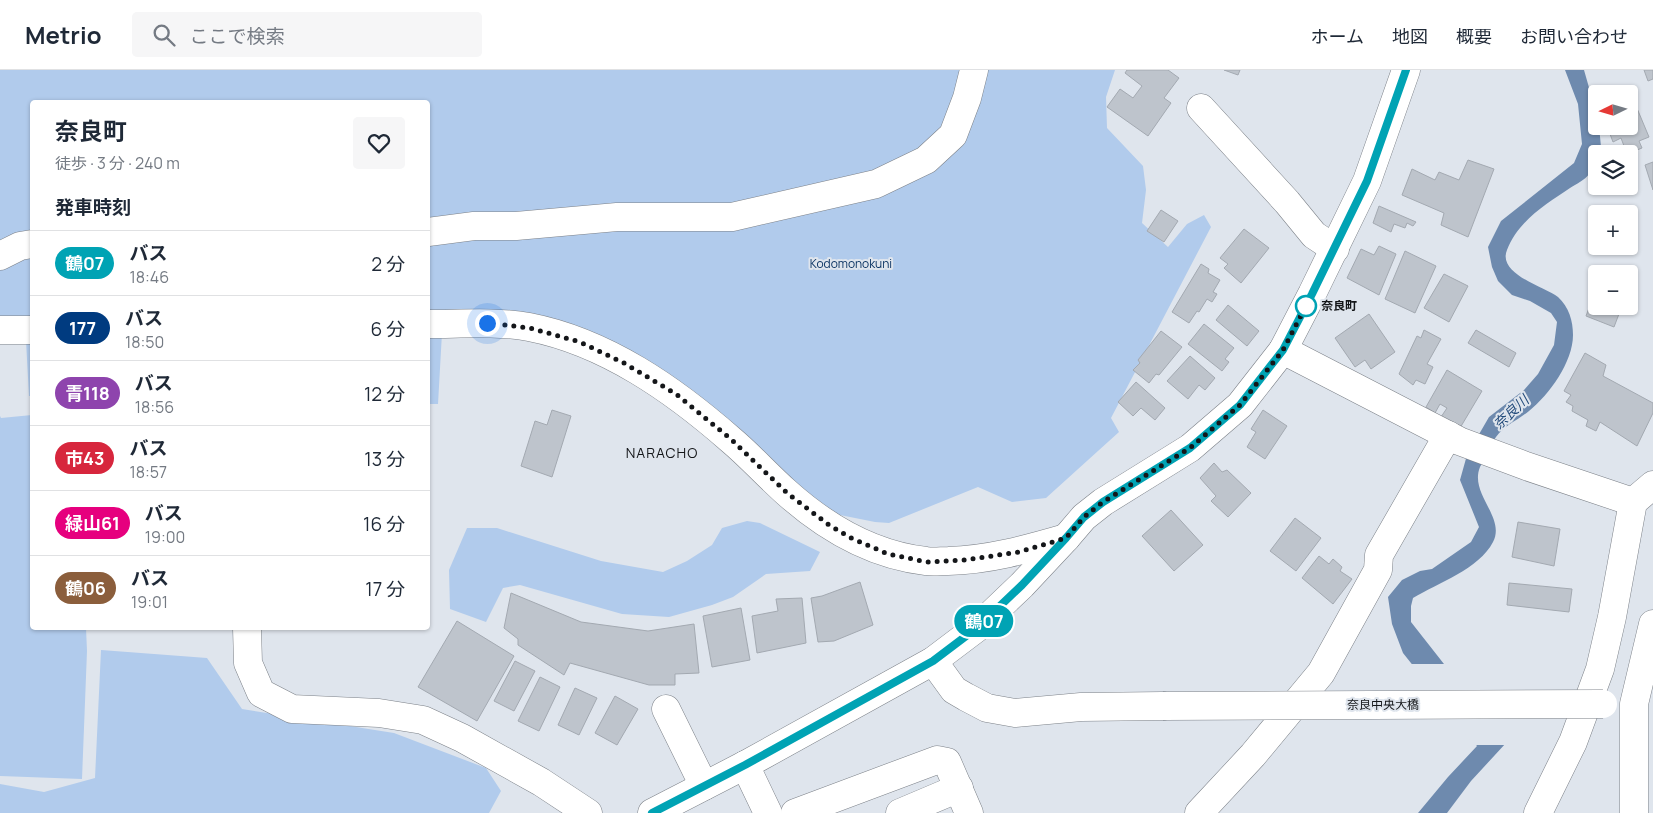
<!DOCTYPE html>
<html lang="ja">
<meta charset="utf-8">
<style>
body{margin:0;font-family:Manrope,"Noto Sans JP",sans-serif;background:#f6f6f7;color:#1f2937;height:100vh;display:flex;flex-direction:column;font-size:19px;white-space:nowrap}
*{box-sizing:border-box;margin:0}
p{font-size:16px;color:#747a83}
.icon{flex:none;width:28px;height:28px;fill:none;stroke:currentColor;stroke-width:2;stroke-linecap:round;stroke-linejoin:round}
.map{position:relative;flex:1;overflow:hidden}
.details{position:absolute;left:30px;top:30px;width:400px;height:530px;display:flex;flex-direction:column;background:#fff;border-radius:5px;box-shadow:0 1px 4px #0004}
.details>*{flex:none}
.badge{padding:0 10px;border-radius:16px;font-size:18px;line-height:32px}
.needle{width:32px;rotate:265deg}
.buttons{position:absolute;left:1588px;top:15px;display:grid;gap:10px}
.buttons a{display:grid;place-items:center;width:50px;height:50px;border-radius:5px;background:#fff;box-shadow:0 1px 4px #0004;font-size:25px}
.you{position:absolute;width:25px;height:25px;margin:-12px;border:4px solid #fff;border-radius:50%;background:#1a73e8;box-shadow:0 0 0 8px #1a73e833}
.map>.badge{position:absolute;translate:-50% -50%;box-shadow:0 0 0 2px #fff}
h2{padding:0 25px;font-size:19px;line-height:45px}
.round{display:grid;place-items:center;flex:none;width:52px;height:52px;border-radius:5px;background:#f6f6f7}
.head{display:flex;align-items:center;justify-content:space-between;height:85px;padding:0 25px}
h1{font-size:24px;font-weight:700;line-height:38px}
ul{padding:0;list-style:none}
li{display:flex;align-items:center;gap:15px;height:65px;padding:0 25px;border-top:1px solid #e0e1e3}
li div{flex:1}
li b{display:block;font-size:19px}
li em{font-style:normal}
li .badge{min-width:55px;font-weight:700;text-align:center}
header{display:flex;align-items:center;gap:30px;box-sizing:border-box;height:70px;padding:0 25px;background:#fff;border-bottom:1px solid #e0e1e3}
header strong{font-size:24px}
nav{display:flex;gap:28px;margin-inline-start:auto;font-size:18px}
.search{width:350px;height:45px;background:#f6f6f7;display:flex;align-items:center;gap:12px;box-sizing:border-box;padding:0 18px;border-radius:5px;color:#747a83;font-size:19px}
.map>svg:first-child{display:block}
.green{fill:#b1cbec}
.water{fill:#6e8aae}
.pier{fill:#dfe5ed}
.building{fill:#bec4cc;stroke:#a3a9b1}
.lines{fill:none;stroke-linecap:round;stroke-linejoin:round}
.minor-casing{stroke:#7c8188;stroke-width:29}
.major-casing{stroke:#7c8188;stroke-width:29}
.minor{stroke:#fff;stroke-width:28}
.major{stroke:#fff;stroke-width:28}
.minor-bridge-casing{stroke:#7c8188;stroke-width:29;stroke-linecap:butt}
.minor-bridge{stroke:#fff;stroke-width:28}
.line-casing{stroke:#fff;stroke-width:11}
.line{stroke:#00a3b4;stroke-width:8}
.walk{stroke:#141619;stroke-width:5;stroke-dasharray:0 9}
.stop-dot{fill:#fff;stroke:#00a3b4;stroke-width:2.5}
.labels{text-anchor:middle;stroke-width:4;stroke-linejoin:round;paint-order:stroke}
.park-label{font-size:12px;fill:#0c3564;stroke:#dfe5ed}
.stop-label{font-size:12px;font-weight:bold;fill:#141619;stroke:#dfe5ed;text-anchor:start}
.street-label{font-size:12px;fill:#141619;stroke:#dfe5ed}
.water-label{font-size:14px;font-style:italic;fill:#234b7b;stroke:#dfe5ed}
.neighbourhood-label{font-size:14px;letter-spacing:1px;fill:#141619;stroke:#dfe5ed}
</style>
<header>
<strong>Metrio</strong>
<div class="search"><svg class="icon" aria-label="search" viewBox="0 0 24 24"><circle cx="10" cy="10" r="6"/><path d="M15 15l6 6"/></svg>ここで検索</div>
<nav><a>ホーム</a><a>地図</a><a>概要</a><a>お問い合わせ</a></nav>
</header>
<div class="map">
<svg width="1653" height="743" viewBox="0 0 1653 743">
<rect width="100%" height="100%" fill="#dfe5ed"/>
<g class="green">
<polygon points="0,0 1115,0 1106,27 1107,58 1143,96 1146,120 1142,153 1168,177 1187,154 1204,145 1211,157 1111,348 1119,362 1046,428 1012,432 978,417 889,453 875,452 830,443 580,266 443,245 438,334 428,334 428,32 32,32 32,326 29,326 25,252 0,251"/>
<polygon points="32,345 32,558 86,558 87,581 82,709 0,706 0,346 1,348"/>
<polygon points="747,451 760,453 820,482 810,501 766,504 733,527 712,535 669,547 622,544 520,515 503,518 486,552 450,539 449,500 467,458 497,458 601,491 663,502 687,491 712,475 722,458"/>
<polygon points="101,580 207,588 242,639 394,663 486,698 501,721 489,743 0,743 0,714 44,722 95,708"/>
</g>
<path class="water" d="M 1565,0 L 1584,0 L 1596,42 L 1596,56 L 1599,56 L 1601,77 L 1598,84 L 1596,84 L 1596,87 C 1594,93 1592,99 1589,104 C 1585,110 1576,114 1570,118 C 1546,134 1518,151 1507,180 C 1497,204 1545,217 1558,227 C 1569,237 1573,251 1573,265 C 1573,292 1549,325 1529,341 C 1518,350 1505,355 1496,367 C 1490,375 1485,388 1480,397 C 1469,424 1506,447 1493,472 C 1479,499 1438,513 1413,528 L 1411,536 L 1411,552 L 1506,673 L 1471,711 L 1447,743 L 1418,743 L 1448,707 L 1477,676 L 1403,583 L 1392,554 L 1388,527 L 1402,510 L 1420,501 L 1432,499 L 1471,472 L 1479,457 L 1460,410 L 1467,385 L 1489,347 L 1524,320 L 1538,304 L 1554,275 L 1557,252 L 1551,243 L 1530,231 L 1512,225 L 1498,211 L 1492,197 L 1488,177 L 1501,151 L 1574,93 L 1582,74 L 1578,34 Z"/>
<polygon class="pier" points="1409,594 1448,594 1506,667 1509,672 1508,675 1474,675"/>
<g class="building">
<polygon points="1127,0 1168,0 1179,8 1164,28 1171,33 1148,66 1107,37 1120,19 1133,28 1142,16 1125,3"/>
<polygon points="1224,0 1240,0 1238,5"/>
<polygon points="1644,0 1653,0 1653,9 1648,11"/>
<polygon points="1631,24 1649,67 1639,71 1642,78 1627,84 1621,68 1613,72 1607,56 1629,56 1629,25"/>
<polygon points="1468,90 1494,99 1468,167 1441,155 1444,143 1402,125 1412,99 1435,110 1439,102 1459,110"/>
<polygon points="1653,92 1653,120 1645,95"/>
<polygon points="1379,136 1416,152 1413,156 1407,153 1405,158 1394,154 1391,162 1373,153"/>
<polygon points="1161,140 1178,151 1164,172 1147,161"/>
<polygon points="1244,159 1269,178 1241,213 1224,198 1228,194 1220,188"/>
<polygon points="1379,176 1396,184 1379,225 1347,208 1361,179 1374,185"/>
<polygon points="1405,181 1436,196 1415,243 1385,229"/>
<polygon points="1201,194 1209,199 1208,203 1220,210 1213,222 1217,224 1212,232 1207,229 1199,242 1197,241 1189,253 1172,242"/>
<polygon points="1444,204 1468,216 1449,252 1424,238"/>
<polygon points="1596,219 1596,236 1622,236 1614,257 1586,246"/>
<polygon points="1228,235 1259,261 1247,276 1216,250"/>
<polygon points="1369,244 1395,282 1371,299 1365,290 1355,297 1335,268"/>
<polygon points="1204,254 1234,278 1225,289 1229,292 1222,301 1188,274"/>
<polygon points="1424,260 1441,269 1427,294 1433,297 1425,314 1416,310 1413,315 1399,304 1417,266 1421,268"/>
<polygon points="1476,260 1516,283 1509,297 1468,273"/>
<polygon points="1161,261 1182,277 1159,305 1156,304 1149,313 1133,300 1140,293 1138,290"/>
<polygon points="1585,283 1606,295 1603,306 1653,333 1653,343 1637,376 1600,352 1596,361 1586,356 1588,350 1572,341 1573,336 1566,332 1571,325 1564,321"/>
<polygon points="1190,286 1215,308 1205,320 1199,315 1188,329 1167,311"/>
<polygon points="1447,300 1482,321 1460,358 1441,347 1447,338 1440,334 1435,343 1426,337"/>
<polygon points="1136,312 1165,338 1155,350 1141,338 1133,346 1118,332"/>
<polygon points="552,340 571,346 552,407 521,396 535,351 547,355"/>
<polygon points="1263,340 1287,356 1265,389 1247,377 1256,362 1251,359"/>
<polygon points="1214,393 1222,402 1227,400 1251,423 1228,447 1211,431 1216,426 1200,408"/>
<polygon points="1171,440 1203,475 1174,501 1142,466"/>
<polygon points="1295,448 1321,468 1296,501 1270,481"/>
<polygon points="1518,452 1560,459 1554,496 1512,487"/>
<polygon points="1319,486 1329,494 1333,489 1342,497 1340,501 1352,509 1333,534 1302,508"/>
<polygon points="860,512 873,555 834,571 818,572 811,528 822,526"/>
<polygon points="1509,513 1572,519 1569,542 1507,535"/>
<polygon points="511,523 581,552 648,561 694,554 699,603 675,604 675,615 649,615 570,593 564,605 518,575 518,569 504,558"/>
<polygon points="802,528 806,573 757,583 752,546 778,541 776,529"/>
<polygon points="741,538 750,590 712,597 703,546"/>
<polygon points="457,551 514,586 477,651 418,617"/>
<polygon points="515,591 535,601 514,641 494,631"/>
<polygon points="540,607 560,617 539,661 518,651"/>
<polygon points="575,618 597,628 579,665 558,655"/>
<polygon points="615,626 638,639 617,675 595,663"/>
</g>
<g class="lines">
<defs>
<g id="minor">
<polyline points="1201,38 1287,132 1314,165 1335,179"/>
<polyline points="428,162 474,156 516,156 617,147 732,147 876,114 926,90 953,65 967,28 974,0"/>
<polyline points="0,186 20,176 32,174"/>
<path d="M 428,254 C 461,254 496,251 529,257 C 606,272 674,320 731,370 C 750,386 767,405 786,422 C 825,457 873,485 926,491 C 933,492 941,491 948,491 C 989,490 1028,479 1066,468"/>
<polyline points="0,260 32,260"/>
<polyline points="1283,280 1459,371 1526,396 1633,432"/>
<polyline points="247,558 248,593 261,623 292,639 379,643 423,650 462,668 541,712 588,743"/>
<polyline points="933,591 954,620 966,627 987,638 1015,643 1081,637 1163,636"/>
<polyline points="666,639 704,716"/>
<polyline points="745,695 768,743"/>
<polyline points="795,743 937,690 947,692 969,743"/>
<polyline points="900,743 959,718"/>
<polyline points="1199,743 1253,685 1321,603 1378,500 1379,485 1448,365"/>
<polyline points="1538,743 1573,672 1600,599 1612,547 1633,432 1653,415"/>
<polyline points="1634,743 1634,634 1653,554"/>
</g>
<polyline id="major" points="652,743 745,695 933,591 978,557 1022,515 1066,468 1084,447 1103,432 1190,378 1240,335 1283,280 1312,224 1367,111 1406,0"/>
</defs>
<use href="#minor" class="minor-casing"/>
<use href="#major" class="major-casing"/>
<use href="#minor" class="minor"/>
<use href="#major" class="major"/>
<defs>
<polyline id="minor-bridge" points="1163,636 1603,634"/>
</defs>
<use href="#minor-bridge" class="minor-bridge-casing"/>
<use href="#minor-bridge" class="minor-bridge"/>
</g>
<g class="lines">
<defs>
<polyline id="line" points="652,743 745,695 933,591 978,557 1022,515 1066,468 1084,447 1103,432 1190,378 1240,335 1283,280 1312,224 1367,111 1406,0"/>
</defs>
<use href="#line" class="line-casing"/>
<use href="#line" class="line"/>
<polyline class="walk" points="487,253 530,258 580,272 624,293 676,324 732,370 787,423 829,455 851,468 888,484 927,492 965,490 1019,482 1066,468 1084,447 1103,432 1190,378 1240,335 1283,280 1306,236"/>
</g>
<circle class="stop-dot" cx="1306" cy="236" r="10"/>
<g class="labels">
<g class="park-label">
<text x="851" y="198">Kodomonokuni</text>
</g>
<g class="stop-label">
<text x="1321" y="240">奈良町</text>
</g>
<g class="street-label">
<text x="1383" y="639">奈良中央大橋</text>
</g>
<g class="water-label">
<text transform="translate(1511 342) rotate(-43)" y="5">奈良川</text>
</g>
<g class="neighbourhood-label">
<text x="662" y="388">NARACHO</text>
</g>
</g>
</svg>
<div class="buttons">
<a><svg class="needle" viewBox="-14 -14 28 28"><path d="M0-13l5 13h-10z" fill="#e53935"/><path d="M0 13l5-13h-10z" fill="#747a83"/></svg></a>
<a><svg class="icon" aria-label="layers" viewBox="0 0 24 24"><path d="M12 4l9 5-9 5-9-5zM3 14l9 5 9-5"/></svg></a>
<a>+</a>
<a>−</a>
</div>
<div class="you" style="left:487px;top:253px"></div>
<b class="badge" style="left:984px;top:551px;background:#00a3b4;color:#fff">鶴07</b>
<section class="details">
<div class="head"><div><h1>奈良町</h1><p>徒歩 · 3 分 · 240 m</p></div><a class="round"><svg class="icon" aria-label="heart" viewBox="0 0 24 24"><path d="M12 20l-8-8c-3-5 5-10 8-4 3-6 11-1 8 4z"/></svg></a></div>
<h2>発車時刻</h2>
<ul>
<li><span class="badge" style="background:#00a3b4;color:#fff">鶴07</span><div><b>バス</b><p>18:46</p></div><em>2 分</em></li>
<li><span class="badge" style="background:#003b80;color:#fff">177</span><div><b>バス</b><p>18:50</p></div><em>6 分</em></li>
<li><span class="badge" style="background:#8e44ad;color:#fff">青118</span><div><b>バス</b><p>18:56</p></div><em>12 分</em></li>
<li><span class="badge" style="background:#d7263d;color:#fff">市43</span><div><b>バス</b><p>18:57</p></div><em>13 分</em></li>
<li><span class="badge" style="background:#e6007e;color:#fff">緑山61</span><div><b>バス</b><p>19:00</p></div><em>16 分</em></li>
<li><span class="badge" style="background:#8b5e3c;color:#fff">鶴06</span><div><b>バス</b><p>19:01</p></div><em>17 分</em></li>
</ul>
</section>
</div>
